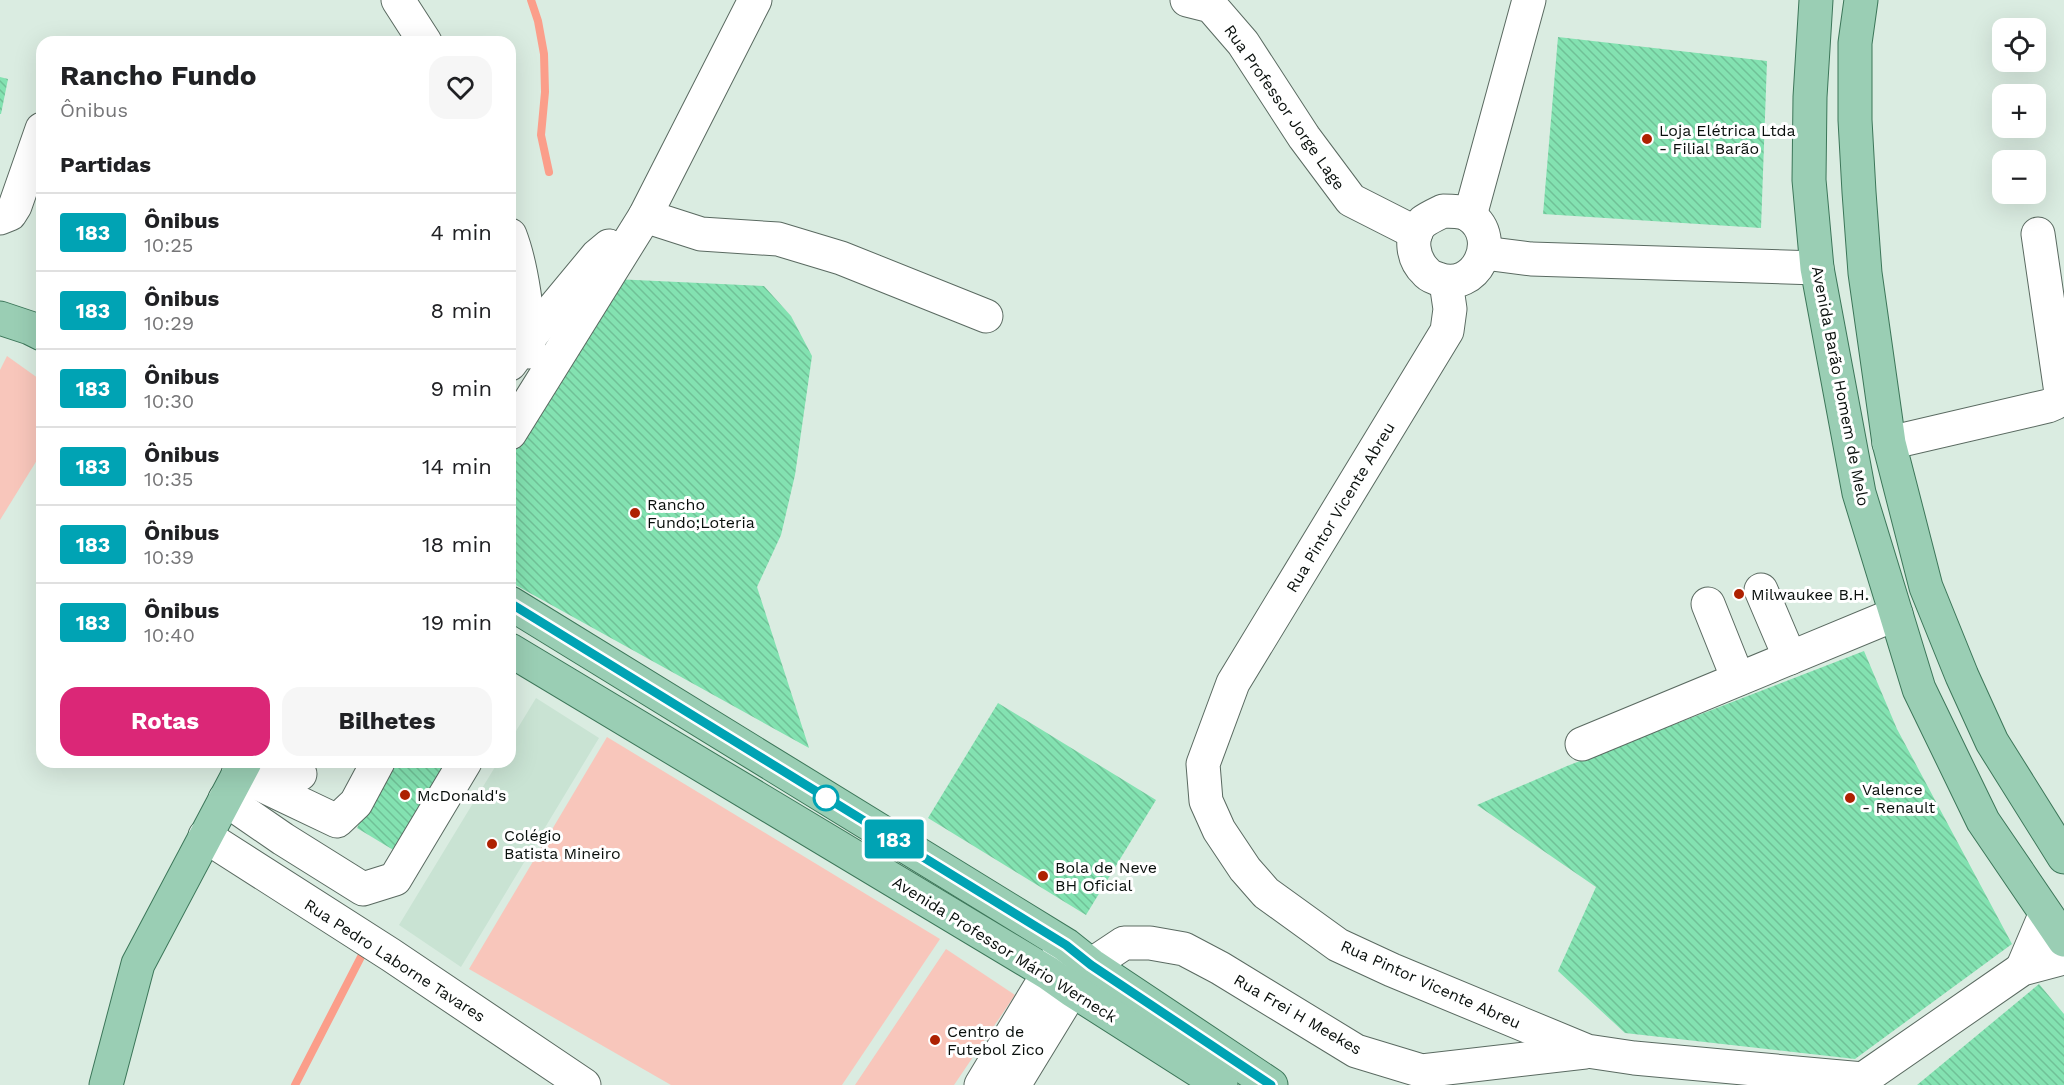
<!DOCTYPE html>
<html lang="pt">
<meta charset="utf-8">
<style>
body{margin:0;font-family:"Work Sans",sans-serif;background:#f6f6f6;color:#202124;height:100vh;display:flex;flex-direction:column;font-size:22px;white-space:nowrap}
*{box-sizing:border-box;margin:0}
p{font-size:20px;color:#757577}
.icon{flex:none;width:33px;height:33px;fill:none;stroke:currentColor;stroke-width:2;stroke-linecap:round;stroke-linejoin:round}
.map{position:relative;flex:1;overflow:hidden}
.details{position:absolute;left:36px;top:36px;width:480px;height:732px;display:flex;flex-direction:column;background:#fff;border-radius:18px;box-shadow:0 6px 24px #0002}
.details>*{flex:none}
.badge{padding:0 12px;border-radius:4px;font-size:21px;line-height:39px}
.fabs{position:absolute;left:1992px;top:18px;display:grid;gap:12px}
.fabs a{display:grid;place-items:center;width:54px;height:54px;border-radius:12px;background:#fff;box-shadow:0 6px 24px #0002;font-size:30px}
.map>.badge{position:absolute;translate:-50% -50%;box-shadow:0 0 0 3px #fff}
h2{padding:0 24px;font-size:22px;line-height:54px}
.round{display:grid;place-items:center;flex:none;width:63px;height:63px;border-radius:18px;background:#f6f6f6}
.overview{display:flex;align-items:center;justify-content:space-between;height:102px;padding:0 24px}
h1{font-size:28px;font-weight:700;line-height:45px}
.cta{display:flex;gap:12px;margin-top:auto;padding:12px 24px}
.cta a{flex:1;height:69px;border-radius:18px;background:#db2777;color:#fff;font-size:24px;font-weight:700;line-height:69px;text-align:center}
.cta a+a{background:#f6f6f6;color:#202124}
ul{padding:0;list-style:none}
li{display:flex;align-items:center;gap:18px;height:78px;padding:0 24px;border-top:2px solid #e0e0e0}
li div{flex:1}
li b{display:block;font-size:22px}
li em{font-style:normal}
li .badge{min-width:66px;font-weight:700;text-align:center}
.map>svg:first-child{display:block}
.built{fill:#c9e3d3}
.pitch{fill:#f8c6bb}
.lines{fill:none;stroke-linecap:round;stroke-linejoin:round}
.stream{stroke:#fb9e8a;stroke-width:8}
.building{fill:url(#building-back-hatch)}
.minor-casing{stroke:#5a6a61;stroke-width:35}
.major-casing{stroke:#3c7659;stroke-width:35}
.minor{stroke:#fff;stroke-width:33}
.major{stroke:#9aceb4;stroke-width:33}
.line-casing{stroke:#fff;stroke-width:14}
.line{stroke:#00a3b4;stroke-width:9}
.poi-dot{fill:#ae2101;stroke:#fff;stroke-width:2}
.stop-dot{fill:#fff;stroke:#00a3b4;stroke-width:3}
.labels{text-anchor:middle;stroke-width:6;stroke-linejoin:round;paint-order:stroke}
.street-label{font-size:16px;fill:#090f0c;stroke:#fff}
.poi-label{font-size:16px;fill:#090f0c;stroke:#fff;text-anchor:start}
</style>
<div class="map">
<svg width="2064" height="1085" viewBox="0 0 2064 1085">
<defs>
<pattern id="building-back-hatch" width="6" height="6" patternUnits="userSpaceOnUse" patternTransform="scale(1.5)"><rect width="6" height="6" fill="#83e2b1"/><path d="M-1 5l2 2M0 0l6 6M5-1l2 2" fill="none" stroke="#70c197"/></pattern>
</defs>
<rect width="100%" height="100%" fill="#daece1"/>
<polygon class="built" points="536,698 599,738 461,967 399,925 498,762 510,762 510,741"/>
<g class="pitch">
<polygon points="7,356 42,381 42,452 0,520 0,370"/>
<polygon points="607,737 940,939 842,1085 671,1085 469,969"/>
<polygon points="946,949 1015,995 954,1085 855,1085"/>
</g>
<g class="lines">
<g class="stream">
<polyline points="531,0 538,21 544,54 545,92 541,135 549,172"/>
<polyline points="295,1085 364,951"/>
</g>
</g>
<g class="building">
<polygon points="1558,37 1767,61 1761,228 1543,214"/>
<polygon points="0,77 8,79 1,114 0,114"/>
<polygon points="614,279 764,286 791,316 812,356 795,475 781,535 757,587 809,748 510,582 510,455 532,421"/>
<polygon points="1864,651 1897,729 2012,944 1855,1059 1625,1033 1558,971 1596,887 1477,805 1567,766"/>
<polygon points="998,703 1156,800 1086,915 928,818"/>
<polygon points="390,762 456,762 400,854 357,828"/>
<polygon points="2039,984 2064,1014 2064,1085 1917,1085"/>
</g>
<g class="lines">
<defs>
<g id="minor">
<polyline points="398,0 425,42"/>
<polyline points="1187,0 1211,6 1243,43 1304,137 1351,200 1416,233"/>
<path d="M 1443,211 C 1451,211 1463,211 1470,216 C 1502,239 1476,293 1438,279 C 1433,277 1429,276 1426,272 C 1413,260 1408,236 1423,222 C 1428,218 1437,214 1443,211 Z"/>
<polyline points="645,216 701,234 778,239 841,258 986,316"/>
<polyline points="1470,216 1529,0"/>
<polyline points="0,218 10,214 15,206 42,129"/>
<path d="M 510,235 C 522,266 529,319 529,352"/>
<polyline points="1484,253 1531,259 1817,268"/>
<polyline points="1446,282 1450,309 1447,331 1233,683 1203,764 1206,801 1219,830 1245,869 1266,893 1338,945 1392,970 1587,1051 1634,1058 1863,1079"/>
<polyline points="510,364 529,338 597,256 609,246"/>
<polyline points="510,433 645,216 755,0"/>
<polyline points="1889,443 2048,406 2055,403 2061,393 2038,234"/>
<polyline points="1761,590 1790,658"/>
<polyline points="1708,604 1738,679"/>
<polyline points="1582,744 1896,614"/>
<polyline points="270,762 300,774"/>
<polyline points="238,774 337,821 356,803 378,762"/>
<polyline points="225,799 283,839 363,889 395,879 465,762"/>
<polyline points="205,836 391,955 584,1085"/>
<polyline points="2022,969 2045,915"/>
<polyline points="1863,1079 2022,969 2064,958"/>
<polyline points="981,1085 1063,949"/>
<polyline points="1014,1085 1072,990 1091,965 1124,943 1150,943 1184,949 1220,968 1356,1051 1422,1071 1585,1052"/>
</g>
<g id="major">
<polyline points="1816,0 1810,97 1809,180 1817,268 1859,493 1919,689 1983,821 2064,940"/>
<polyline points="1861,0 1855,43 1855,120 1859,192 1865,273 1889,443 1926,587 1962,676 1992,742 2064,857"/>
<polyline points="0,318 30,328 42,334"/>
<polyline points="510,603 1066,945 1091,965 1271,1085"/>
<polyline points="510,650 1048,973 1072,990 1221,1085"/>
<polyline points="106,1085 138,964 245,762"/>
</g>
</defs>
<use href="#minor" class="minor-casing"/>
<use href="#major" class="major-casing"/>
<use href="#minor" class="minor"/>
<use href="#major" class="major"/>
</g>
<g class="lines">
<defs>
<polyline id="line" points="510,603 1066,945 1091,965 1271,1085"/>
</defs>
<use href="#line" class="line-casing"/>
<use href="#line" class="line"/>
</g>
<g class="poi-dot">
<circle cx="1647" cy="139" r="6"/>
<circle cx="635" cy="513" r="6"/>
<circle cx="1739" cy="594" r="6"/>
<circle cx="405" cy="795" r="6"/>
<circle cx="1850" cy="798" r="6"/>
<circle cx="492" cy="844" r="6"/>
<circle cx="1043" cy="876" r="6"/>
<circle cx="935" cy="1040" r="6"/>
</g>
<circle class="stop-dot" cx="826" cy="798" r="12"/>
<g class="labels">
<g class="street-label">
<text transform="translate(1285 107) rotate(55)" y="6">Rua Professor Jorge Lage</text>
<text transform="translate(1841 386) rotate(79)" y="6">Avenida Barão Homem de Melo</text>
<text transform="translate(1340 507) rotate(-59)" y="6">Rua Pintor Vicente Abreu</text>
<text transform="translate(1005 949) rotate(32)" y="6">Avenida Professor Mário Werneck</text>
<text transform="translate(395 960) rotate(33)" y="6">Rua Pedro Laborne Tavares</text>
<text transform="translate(1431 984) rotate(24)" y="6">Rua Pintor Vicente Abreu</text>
<text transform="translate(1298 1014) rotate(30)" y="6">Rua Frei H Meekes</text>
</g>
<g class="poi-label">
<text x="1659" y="136">Loja Elétrica Ltda<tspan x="1659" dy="18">- Filial Barão</tspan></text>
<text x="647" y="510">Rancho<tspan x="647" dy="18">Fundo;Loteria</tspan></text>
<text x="1751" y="600">Milwaukee B.H.</text>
<text x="1862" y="795">Valence<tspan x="1862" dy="18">- Renault</tspan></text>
<text x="417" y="801">McDonald's</text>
<text x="504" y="841">Colégio<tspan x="504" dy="18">Batista Mineiro</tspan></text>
<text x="1055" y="873">Bola de Neve<tspan x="1055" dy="18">BH Oficial</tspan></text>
<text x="947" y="1037">Centro de<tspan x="947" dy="18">Futebol Zico</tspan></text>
</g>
</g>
</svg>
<div class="fabs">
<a><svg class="icon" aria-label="locate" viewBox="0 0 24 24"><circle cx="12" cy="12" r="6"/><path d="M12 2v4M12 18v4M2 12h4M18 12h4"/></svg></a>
<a>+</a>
<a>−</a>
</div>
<b class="badge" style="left:894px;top:839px;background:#00a3b4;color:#fff">183</b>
<section class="details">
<div class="overview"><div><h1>Rancho Fundo</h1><p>Ônibus</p></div><a class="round"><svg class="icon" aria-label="heart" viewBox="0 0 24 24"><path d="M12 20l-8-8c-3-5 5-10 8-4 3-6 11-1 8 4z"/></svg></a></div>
<h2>Partidas</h2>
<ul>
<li><span class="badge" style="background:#00a3b4;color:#fff">183</span><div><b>Ônibus</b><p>10:25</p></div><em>4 min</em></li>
<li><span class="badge" style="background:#00a3b4;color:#fff">183</span><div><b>Ônibus</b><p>10:29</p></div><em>8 min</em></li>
<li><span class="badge" style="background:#00a3b4;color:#fff">183</span><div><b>Ônibus</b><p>10:30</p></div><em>9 min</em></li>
<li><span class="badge" style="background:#00a3b4;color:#fff">183</span><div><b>Ônibus</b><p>10:35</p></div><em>14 min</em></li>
<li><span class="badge" style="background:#00a3b4;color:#fff">183</span><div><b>Ônibus</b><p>10:39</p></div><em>18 min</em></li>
<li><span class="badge" style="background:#00a3b4;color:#fff">183</span><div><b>Ônibus</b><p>10:40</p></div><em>19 min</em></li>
</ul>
<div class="cta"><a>Rotas</a><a>Bilhetes</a></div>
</section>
</div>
